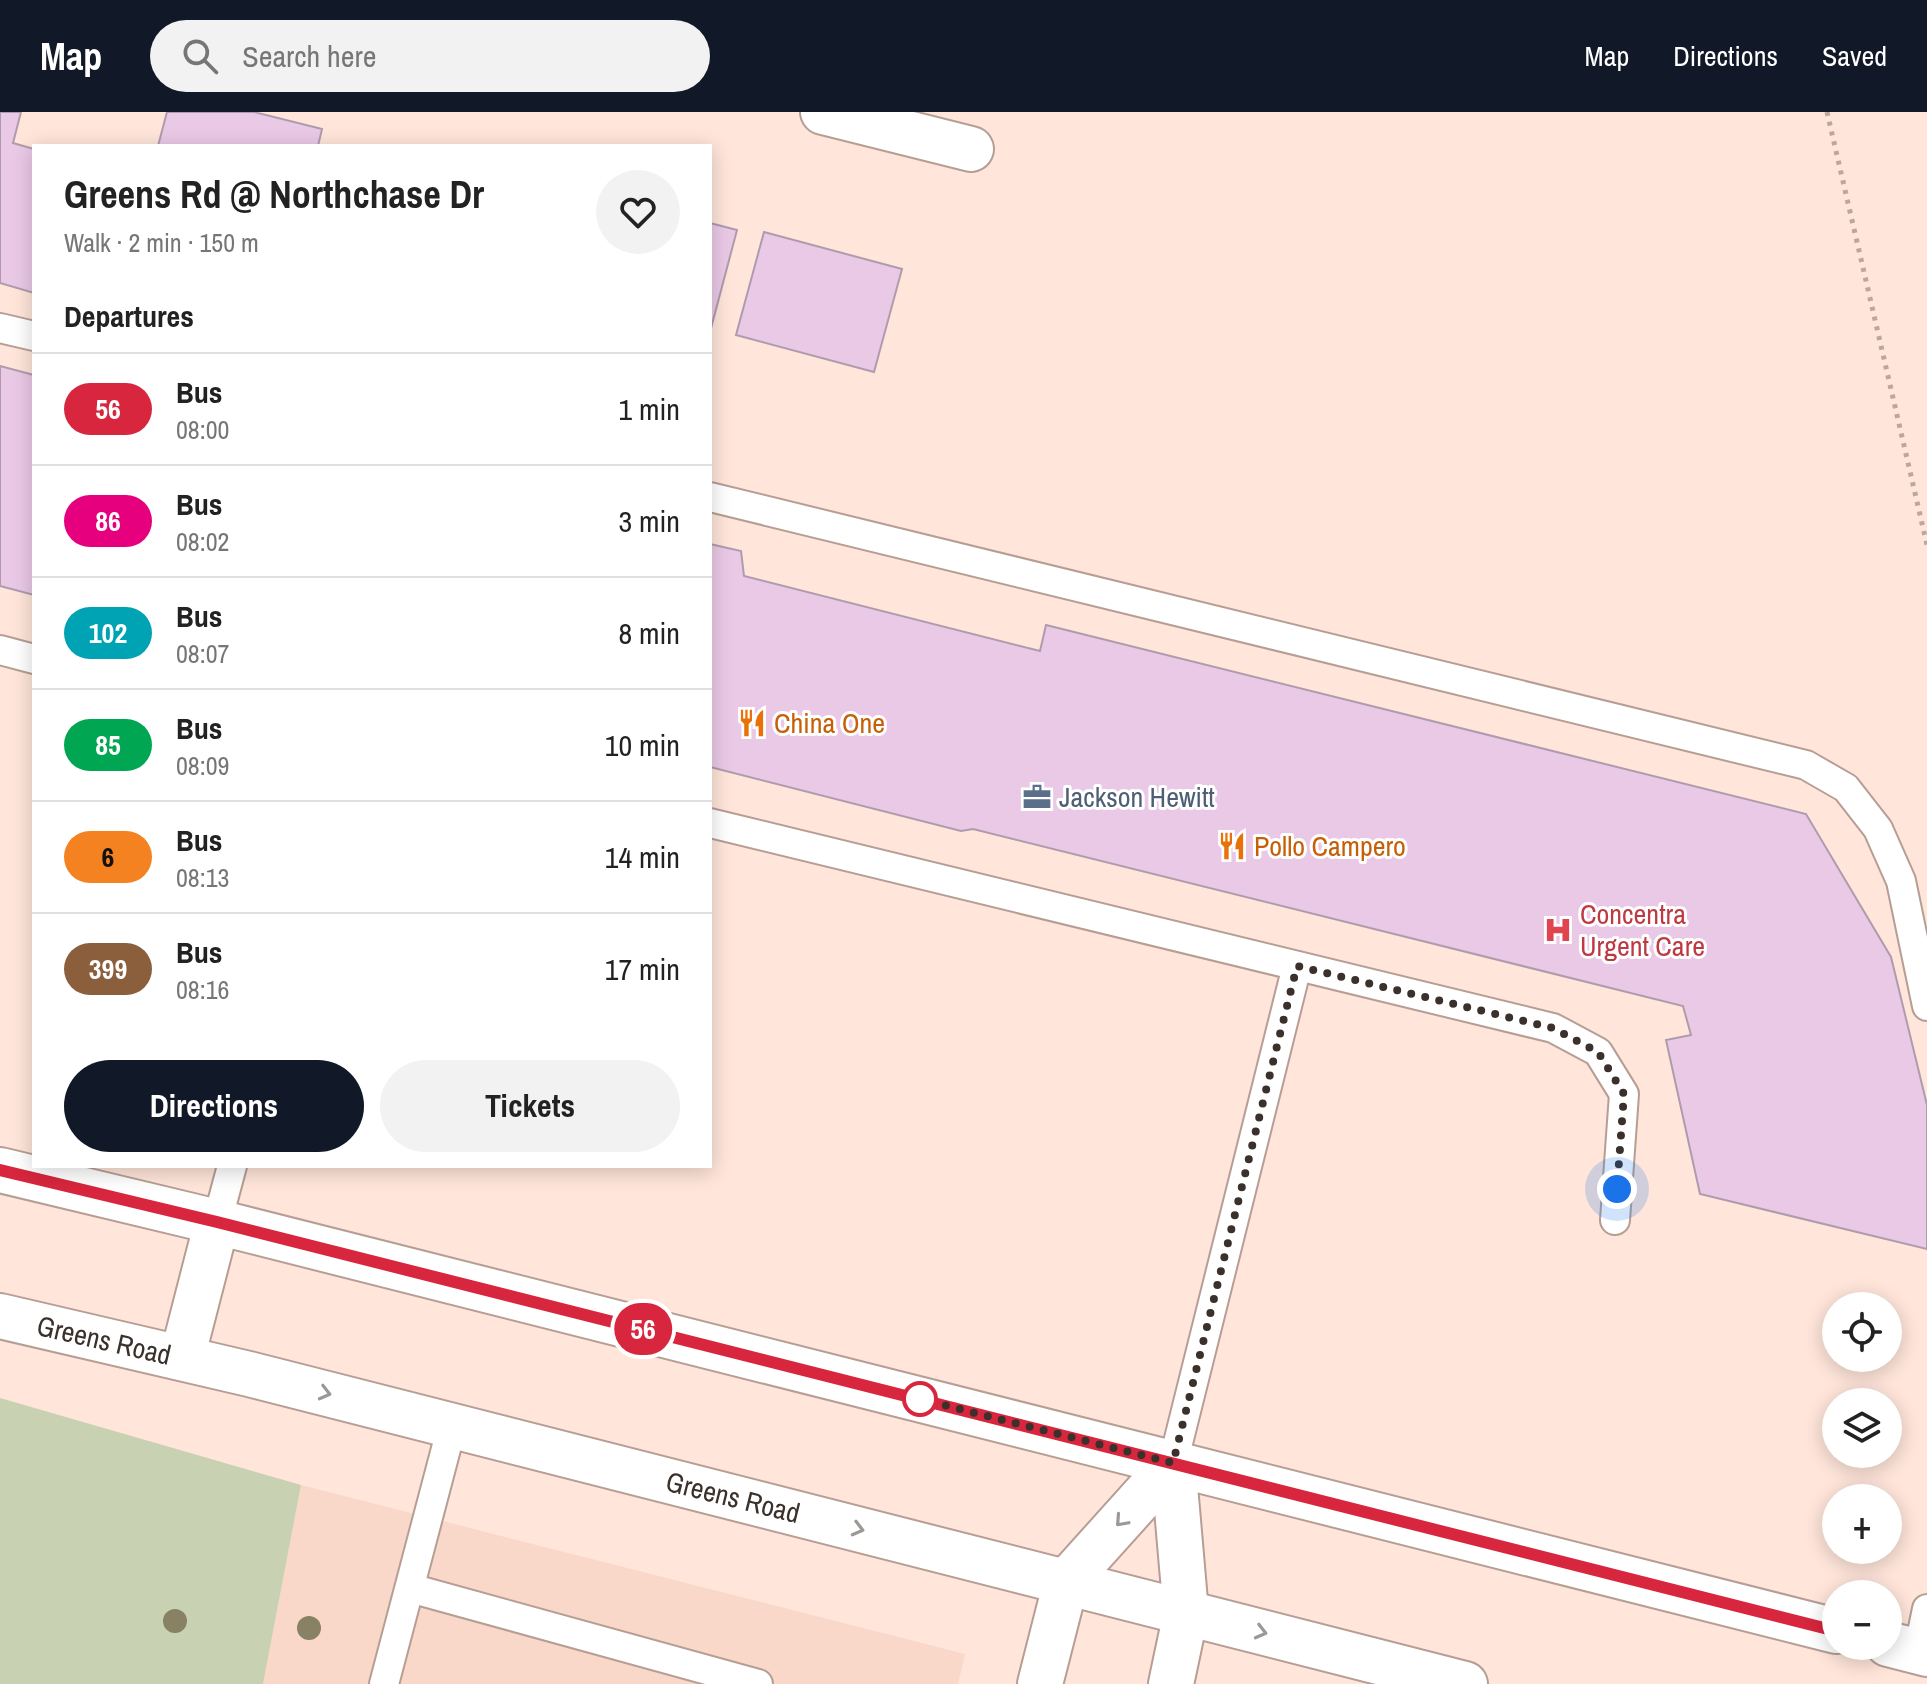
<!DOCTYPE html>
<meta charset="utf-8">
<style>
body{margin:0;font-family:"Archivo Narrow",sans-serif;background:#f2f2f2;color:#222;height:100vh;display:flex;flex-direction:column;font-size:30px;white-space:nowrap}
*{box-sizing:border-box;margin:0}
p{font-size:26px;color:#767676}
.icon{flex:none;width:44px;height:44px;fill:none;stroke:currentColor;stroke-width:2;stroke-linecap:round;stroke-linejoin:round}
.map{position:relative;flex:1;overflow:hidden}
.panel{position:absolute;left:32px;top:32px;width:680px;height:1024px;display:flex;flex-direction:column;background:#fff;border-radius:0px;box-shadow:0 4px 20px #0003}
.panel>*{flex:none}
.badge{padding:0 16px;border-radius:26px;font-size:28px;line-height:52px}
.buttons{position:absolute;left:1822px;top:1180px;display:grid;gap:16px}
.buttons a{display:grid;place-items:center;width:80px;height:80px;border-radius:50%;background:#fff;box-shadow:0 4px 20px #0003;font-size:40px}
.you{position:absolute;width:40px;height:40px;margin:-20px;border:6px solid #fff;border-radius:50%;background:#1a73e8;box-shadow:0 0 0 12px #1a73e833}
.map>.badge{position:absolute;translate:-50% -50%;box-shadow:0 0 0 4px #fff}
h2{padding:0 32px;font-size:30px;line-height:72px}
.round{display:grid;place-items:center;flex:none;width:84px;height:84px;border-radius:42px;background:#f2f2f2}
.headline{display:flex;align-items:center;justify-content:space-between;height:136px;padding:0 32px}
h1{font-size:38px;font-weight:800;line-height:60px}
.primary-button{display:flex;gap:16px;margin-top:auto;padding:16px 32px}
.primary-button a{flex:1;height:92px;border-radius:48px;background:#111827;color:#fff;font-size:32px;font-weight:800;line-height:92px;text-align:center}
.primary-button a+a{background:#f2f2f2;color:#222}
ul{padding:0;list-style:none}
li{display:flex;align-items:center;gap:24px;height:112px;padding:0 32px;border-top:2px solid #e0e0e0}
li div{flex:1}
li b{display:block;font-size:30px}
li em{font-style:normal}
li .badge{min-width:88px;font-weight:700;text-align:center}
header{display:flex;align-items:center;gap:48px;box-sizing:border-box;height:112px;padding:0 40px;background:#111827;color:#fff}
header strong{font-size:38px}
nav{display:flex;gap:44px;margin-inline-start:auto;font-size:28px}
.search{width:560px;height:72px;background:#f2f2f2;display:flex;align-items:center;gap:20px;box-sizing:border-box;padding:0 28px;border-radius:44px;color:#767676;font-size:30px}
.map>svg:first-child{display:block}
.built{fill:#f9d8ca}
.green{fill:#c8d1b2}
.building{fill:#eac9e7;stroke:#ae9cad;stroke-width:2}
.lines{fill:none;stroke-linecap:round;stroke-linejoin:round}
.service-casing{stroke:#b69e94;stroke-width:32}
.minor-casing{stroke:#b69e94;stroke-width:48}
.tertiary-casing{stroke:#b69e94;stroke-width:48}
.secondary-casing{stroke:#b69e94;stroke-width:48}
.path{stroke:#bca79f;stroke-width:5;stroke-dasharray:4 6;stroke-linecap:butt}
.service{stroke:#fff;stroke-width:28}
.minor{stroke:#fff;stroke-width:44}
.tertiary{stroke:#fff;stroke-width:44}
.secondary{stroke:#fff;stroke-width:44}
.tree{fill:#888163}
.oneway{stroke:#9c9896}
.line-casing{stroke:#fff;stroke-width:18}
.line{stroke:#d7263d;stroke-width:12}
.walk{stroke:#3a302c;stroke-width:8;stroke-dasharray:0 14.4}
.stop-dot{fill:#fff;stroke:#d7263d;stroke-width:4}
.labels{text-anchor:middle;stroke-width:6;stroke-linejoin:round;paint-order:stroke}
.food-label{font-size:28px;fill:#c56008;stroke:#fff;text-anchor:start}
.service-label{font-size:28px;fill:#4e5e75;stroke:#fff;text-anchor:start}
.health-label{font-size:28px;fill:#be3a42;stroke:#fff;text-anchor:start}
.street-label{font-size:28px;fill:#3a302c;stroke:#fff}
</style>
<header>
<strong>Map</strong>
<div class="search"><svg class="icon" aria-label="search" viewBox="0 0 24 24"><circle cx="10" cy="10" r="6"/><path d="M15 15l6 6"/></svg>Search here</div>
<nav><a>Map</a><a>Directions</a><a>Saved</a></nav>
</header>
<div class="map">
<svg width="1927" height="1572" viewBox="0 0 1927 1572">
<rect width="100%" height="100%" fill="#ffe5da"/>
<polygon class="built" points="301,1373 965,1542 958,1572 263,1572"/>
<polygon class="green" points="0,1286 301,1373 263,1572 0,1572"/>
<g class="building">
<polygon points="0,0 21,0 13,31 34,37 34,181 0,171"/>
<polygon points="167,0 254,0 322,17 318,34 158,34"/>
<polygon points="710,111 737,118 710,220"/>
<polygon points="764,120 902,157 874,260 736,223"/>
<polygon points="0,254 34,263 34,483 0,474"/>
<polygon points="710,432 741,439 744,464 1040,539 1046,513 1806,702 1891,845 1927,993 1927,1137 1700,1082 1666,928 1691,923 1683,894 973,717 961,719 710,655"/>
</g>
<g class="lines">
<defs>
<g id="service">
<polyline points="0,216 34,224"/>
<polyline points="710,385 1806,653 1846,676 1878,717 1901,769 1927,894"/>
<polyline points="0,538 34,547"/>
<polyline points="710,711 1553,916 1598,940 1624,982 1615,1108"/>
<polyline points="217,1110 232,1054"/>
<polyline points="1173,1351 1297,854"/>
<polyline points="410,1476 758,1572"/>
<polyline points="1918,1540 1927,1497"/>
<polyline points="384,1572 452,1314"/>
</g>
<polyline id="minor" points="823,0 971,37"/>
<g id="tertiary">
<polyline points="1040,1572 1066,1470 1173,1351"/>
<polyline points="1171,1572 1186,1501 1173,1351"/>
</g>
<g id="secondary">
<polyline points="0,1058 217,1110 1836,1519"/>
<polyline points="0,1204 249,1262 1465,1572"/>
<polyline points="182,1246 217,1110"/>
<polyline points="1888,1532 1927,1542"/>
</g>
</defs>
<use href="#service" class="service-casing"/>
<use href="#minor" class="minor-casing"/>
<use href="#tertiary" class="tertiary-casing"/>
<use href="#secondary" class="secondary-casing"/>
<polyline class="path" points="1827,0 1927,433"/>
<use href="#service" class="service"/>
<use href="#minor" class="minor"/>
<use href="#tertiary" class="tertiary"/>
<use href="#secondary" class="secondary"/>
</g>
<g class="tree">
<circle cx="175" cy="1509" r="12"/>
<circle cx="309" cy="1516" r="12"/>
</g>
<defs><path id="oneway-chevron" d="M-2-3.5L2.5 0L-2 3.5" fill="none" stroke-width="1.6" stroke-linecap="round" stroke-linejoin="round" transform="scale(2)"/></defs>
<g class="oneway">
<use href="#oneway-chevron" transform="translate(325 1281) rotate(14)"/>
<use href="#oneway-chevron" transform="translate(1121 1409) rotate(132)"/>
<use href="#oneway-chevron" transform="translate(858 1417) rotate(15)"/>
<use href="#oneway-chevron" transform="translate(1261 1520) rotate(14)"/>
</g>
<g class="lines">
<defs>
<polyline id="line" points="0,1058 217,1110 1836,1519"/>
</defs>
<use href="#line" class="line-casing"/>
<use href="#line" class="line"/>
<polyline class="walk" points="920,1287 912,1285 1173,1351 1297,854 1553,916 1598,940 1624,982 1617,1077"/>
</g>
<defs>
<symbol id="restaurant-bare" viewBox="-9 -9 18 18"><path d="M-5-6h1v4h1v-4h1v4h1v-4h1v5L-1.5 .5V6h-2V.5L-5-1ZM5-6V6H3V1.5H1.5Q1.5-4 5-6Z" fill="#e8710a" stroke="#fff" stroke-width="2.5" paint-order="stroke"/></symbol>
<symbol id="office-bare" viewBox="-9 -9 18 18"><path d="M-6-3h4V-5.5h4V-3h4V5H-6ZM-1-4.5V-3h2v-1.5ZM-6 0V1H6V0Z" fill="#5c6f8a" stroke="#fff" stroke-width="2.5" paint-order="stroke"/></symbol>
<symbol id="hospital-bare" viewBox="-9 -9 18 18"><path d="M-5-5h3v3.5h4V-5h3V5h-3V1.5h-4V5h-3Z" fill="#e0444e" stroke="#fff" stroke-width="2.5" paint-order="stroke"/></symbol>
</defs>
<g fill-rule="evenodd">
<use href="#restaurant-bare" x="732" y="591" width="40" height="40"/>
<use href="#office-bare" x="1017" y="665" width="40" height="40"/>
<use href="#restaurant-bare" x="1212" y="714" width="40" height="40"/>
<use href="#hospital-bare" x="1538" y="798" width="40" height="40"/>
</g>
<circle class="stop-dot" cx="920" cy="1287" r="16"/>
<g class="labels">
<g class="food-label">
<text x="774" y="621">China One</text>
<text x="1254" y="744">Pollo Campero</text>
</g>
<g class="service-label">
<text x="1059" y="695">Jackson Hewitt</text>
</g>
<g class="health-label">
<text x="1580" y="812">Concentra<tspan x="1580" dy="32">Urgent Care</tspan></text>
</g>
<g class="street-label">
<text transform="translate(104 1228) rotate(13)" y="10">Greens Road</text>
<text transform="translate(733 1385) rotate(14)" y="10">Greens Road</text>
</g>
</g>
</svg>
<div class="buttons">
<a><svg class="icon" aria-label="locate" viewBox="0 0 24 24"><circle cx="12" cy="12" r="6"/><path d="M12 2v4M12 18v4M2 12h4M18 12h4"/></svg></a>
<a><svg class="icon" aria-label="layers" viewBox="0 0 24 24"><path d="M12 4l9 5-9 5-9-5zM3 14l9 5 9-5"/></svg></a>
<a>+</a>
<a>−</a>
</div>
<div class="you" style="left:1617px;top:1077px"></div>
<b class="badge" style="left:643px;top:1217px;background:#d7263d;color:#fff">56</b>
<section class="panel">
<div class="headline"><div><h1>Greens Rd @ Northchase Dr</h1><p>Walk · 2 min · 150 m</p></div><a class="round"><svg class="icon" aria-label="heart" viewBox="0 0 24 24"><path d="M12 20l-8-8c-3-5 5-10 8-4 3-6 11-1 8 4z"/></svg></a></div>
<h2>Departures</h2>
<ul>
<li><span class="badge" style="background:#d7263d;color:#fff">56</span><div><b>Bus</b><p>08:00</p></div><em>1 min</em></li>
<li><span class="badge" style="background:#e6007e;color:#fff">86</span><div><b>Bus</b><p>08:02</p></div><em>3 min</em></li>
<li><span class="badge" style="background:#00a3b4;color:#fff">102</span><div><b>Bus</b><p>08:07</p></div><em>8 min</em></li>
<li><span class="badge" style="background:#00a651;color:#fff">85</span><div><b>Bus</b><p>08:09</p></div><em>10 min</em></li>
<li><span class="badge" style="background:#f58220;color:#111">6</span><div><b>Bus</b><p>08:13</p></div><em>14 min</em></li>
<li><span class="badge" style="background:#8b5e3c;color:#fff">399</span><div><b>Bus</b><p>08:16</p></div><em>17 min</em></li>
</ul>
<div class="primary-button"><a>Directions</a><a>Tickets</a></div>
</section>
</div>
